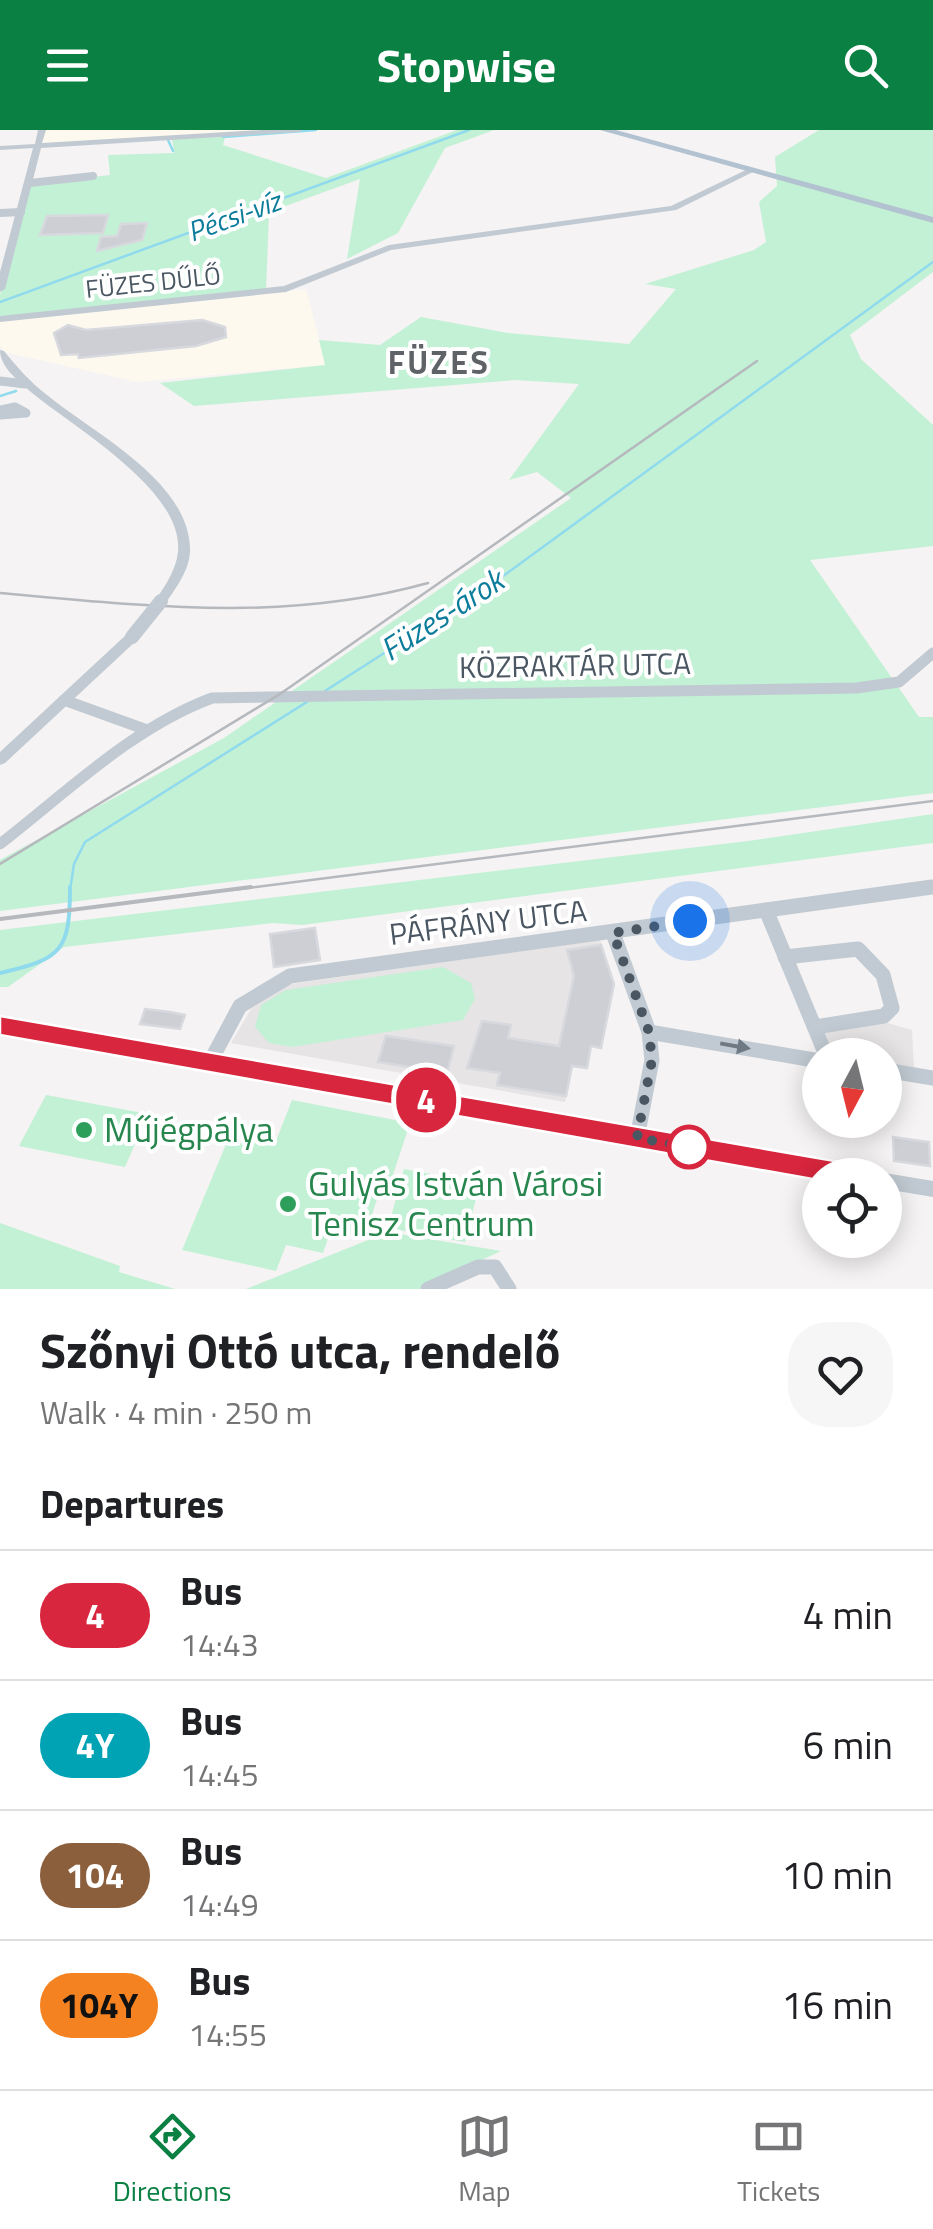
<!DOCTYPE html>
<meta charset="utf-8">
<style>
body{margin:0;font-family:"Titillium Web",sans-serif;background:#f6f6f6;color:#202124;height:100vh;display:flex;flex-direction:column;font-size:38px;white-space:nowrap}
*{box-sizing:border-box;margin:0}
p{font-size:32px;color:#757577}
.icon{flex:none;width:55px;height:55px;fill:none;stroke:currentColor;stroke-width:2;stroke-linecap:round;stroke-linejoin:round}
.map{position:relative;height:1159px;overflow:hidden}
.panel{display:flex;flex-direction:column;background:#fff;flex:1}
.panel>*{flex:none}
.badge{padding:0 20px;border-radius:32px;font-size:35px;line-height:65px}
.needle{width:65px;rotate:187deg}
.buttons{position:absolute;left:802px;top:908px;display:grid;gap:20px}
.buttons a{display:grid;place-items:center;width:100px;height:100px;border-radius:50%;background:#fff;box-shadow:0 5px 25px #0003;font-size:50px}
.you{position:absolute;width:50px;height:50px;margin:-25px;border:8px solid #fff;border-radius:50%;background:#1a73e8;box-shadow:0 0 0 15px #1a73e833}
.map>.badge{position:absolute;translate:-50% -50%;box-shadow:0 0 0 5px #fff}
h2{padding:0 40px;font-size:38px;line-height:90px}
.round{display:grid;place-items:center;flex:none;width:105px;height:105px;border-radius:40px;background:#f6f6f6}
.headline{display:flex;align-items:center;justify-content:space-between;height:170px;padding:0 40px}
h1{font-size:48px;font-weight:700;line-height:75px}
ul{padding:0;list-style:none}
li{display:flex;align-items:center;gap:30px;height:130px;padding:0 40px;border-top:2px solid #e0e0e0}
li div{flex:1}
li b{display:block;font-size:38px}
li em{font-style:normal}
li .badge{min-width:110px;font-weight:700;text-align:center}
header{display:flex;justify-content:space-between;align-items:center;height:130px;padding:0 40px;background:#0b8043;color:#fff;font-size:45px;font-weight:700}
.tabs{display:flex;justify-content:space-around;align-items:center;height:140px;border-top:2px solid #e0e0e0;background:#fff;font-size:28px;color:#757577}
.tabs a{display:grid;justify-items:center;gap:5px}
.tabs .current{color:#0b8043}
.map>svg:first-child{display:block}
.commercial{fill:#fdf9ef}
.education{fill:#e6e4e5}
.green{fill:#c3f1d5}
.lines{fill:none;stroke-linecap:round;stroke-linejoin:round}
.stream-far1{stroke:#90daee;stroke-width:2.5}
.stream{stroke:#90daee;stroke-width:4}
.building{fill:#cdcfd5;stroke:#d7d9de;stroke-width:2.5}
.minor-far3{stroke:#c1cad2;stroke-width:8}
.minor-far2{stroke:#c1cad2;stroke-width:9}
.minor-far1{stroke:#c1cad2;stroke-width:11}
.minor{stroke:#c1cad2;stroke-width:15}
.tertiary{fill:#c1cad2;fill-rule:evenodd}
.primary{fill:#b3c2d1;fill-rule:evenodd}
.rail-far1{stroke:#b5b8bd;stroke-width:2.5}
.rail{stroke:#b5b8bd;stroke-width:4}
.tertiary-bridge{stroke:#c1cad2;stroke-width:14}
.oneway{fill:#6e7983}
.line{fill:#d7263d;stroke:#fff;stroke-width:2.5}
.walk{stroke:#4a5661;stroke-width:10;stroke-dasharray:0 18}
.leisure-dot{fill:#2e9e5b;stroke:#fff;stroke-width:4}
.stop-dot{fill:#fff;stroke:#d7263d;stroke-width:5}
.labels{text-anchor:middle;stroke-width:8;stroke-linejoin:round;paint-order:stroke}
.far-street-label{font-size:25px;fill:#4a5661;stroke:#fff}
.far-water-label{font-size:28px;font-style:italic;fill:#0c7c9b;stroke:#fff}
.street-label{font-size:30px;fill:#4a5661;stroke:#fff}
.far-district-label{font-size:32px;font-weight:bold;letter-spacing:2.5px;fill:#5f6368;stroke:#fff}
.water-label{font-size:32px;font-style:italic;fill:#0c7c9b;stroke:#fff}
.near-leisure-label{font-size:35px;fill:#27864d;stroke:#fff;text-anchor:start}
</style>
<header><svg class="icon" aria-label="menu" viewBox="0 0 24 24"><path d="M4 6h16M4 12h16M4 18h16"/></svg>Stopwise<svg class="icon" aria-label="search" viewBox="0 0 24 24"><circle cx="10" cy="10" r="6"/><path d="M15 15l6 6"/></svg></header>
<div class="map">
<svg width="933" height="1159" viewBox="0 0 933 1159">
<rect width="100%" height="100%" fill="#f5f3f3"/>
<g class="commercial">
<polygon points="42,0 322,0 38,14"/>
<polygon points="306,159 326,235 137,252 4,222 0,216 0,190"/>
</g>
<g class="education">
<polygon points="600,810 614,854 601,918 591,916 587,938 572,936 565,972 231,913 251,879 284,855"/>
<polygon points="884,892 912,900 914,940 885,934 885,925 834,925 825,901"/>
</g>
<g class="green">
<polygon points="457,0 494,0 445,18 398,103 347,129 360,49 269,82 266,161 0,190 0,165 30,54 110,45 108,25 174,23 172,8 225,7 223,15 326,48"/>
<polygon points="819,0 933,0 933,142 850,205 861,229 933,295 933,416 810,430 919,587 933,587 933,663 0,781 0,730 224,608 571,368 537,342 509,350 579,254 515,250 194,276 160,253 325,235 319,210 380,215 421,187 508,203 629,214 676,159 645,154 754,120 766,112 759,72 777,56 775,27"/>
<polygon points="933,684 933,713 302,795 273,793 64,817 8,857 0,857 0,800 748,711"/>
<polygon points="443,837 471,853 475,869 463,890 292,917 269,913 255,897 261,875 286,860"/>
<polygon points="46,965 148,984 125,1037 19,1016"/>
<polygon points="292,970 410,993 392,1048 384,1047 365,1107 331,1100 323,1123 286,1115 276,1141 182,1120 229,1007 274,1016"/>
<polygon points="404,1039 480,1053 465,1112 388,1098"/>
<polygon points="0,1093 120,1136 119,1142 175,1159 0,1159"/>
<polygon points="388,1102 501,1121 419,1159 246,1159"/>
</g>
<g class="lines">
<g class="stream-far1">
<polyline points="223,7 316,0"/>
<polyline points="168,10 173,21"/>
<polyline points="0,172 469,0"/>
<polyline points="0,266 16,261"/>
<polyline points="325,561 495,452 933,132"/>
<polyline points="70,760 74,734 85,712 310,570"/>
</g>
<path class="stream" d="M 0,843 C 62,829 70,821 70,757"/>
</g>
<g class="building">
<polygon points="108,85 103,103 40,105 47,86"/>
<polygon points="147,93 142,110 97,121 101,107 117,106 121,94"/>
<polygon points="202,190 225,197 226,207 196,216 79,228 78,224 61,225 54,203 68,195 86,200"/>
<polygon points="315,798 320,830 274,837 270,804"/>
<polygon points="601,815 614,854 601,918 591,916 587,938 572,936 566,966 497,955 500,943 467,938 482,891 511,895 508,908 559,916 574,846 567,820"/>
<polygon points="145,879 170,882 185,885 180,899 140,894"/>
<polygon points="386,906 454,916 447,943 378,932"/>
<polygon points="893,1007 929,1012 930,1036 894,1031"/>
</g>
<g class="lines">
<g class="minor-far3">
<polyline points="30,53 93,46"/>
<polyline points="0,83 21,82"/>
</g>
<g class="minor-far2">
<polyline points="0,251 25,254"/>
<polyline points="0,280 15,277 26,283 0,285"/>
</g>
<g class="minor-far1">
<polyline points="64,570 147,600"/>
<path d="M 0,714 C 67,662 132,598 212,568 L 856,558 L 899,552 L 933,523"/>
<polyline points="914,760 933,757"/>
</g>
<g class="minor">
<polyline points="766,780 826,925"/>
<polyline points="613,803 649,902 652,930 637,1008"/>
<polyline points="785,827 858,819 883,845 892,878 884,886 815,897"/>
<polyline points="649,902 820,931"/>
<polyline points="210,932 240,876 290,846 932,757"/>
<polyline points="885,940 933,948"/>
<polyline points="428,1159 478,1137 495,1137 509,1159"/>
</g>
<g class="tertiary">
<polygon points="38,0 46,0 42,13 261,0 303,0 299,2 41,18 5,159 0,162 0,142 33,18 0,20 0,16 35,14"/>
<polygon points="748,39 755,41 676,80 391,120 286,162 0,192 0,186 284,156 389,115 671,76"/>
<path d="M 0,220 L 4,221 C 17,237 30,252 47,265 C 93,303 188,350 190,418 C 191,438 176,458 165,474 L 161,475 L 155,471 C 165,456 176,440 178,422 C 184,358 68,295 25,257 C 14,247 0,235 0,220 Z"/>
<polygon points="132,503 137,504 138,507 137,510 5,633 0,635 0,622 127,504"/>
<polygon points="0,889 852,1037 859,1039 861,1045 820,1045 820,1047 0,903"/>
<polygon points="885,1043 933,1051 933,1067 885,1059 885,1045 879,1045"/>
</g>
<polygon class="primary" points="600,0 616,0 933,87 933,93"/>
<g class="rail-far1">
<path d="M 0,463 C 146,476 285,493 428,453"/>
<polyline points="0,734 280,564 757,231"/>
<polyline points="232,760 933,671"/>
</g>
<polyline class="rail" points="0,789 251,757"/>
<polyline class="tertiary-bridge" points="132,507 161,471"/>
</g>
<defs><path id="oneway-solid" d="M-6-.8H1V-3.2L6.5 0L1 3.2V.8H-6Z" transform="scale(2.5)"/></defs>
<use class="oneway" href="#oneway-solid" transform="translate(735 916) rotate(10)"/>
<polygon class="line" points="0,886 852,1034 862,1037 865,1045 862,1053 852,1056 0,905"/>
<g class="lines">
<polyline class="walk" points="689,1017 706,1020 637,1008 652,930 649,902 613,803 690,791"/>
</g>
<g class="leisure-dot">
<circle cx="84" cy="1000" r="10"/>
<circle cx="288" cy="1074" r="10"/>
</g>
<circle class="stop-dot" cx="689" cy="1017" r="20"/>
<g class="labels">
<g class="far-street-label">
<text transform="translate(153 152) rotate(-6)" y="9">FÜZES DŰLŐ</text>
</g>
<g class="far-water-label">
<text transform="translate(234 86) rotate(-20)" y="10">Pécsi-víz</text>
</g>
<g class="street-label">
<text transform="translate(575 536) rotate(-1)" y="10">KÖZRAKTÁR UTCA</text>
<text transform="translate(488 793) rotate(-7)" y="10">PÁFRÁNY UTCA</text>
</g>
<g class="far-district-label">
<text x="439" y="244">FÜZES</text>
</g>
<g class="water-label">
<text transform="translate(442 485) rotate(-33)" y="11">Füzes-árok</text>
</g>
<g class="near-leisure-label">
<text x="104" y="1012">Műjégpálya</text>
<text x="308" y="1066">Gulyás István Városi<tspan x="308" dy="40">Tenisz Centrum</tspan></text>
</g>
</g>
</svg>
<div class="buttons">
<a><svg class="needle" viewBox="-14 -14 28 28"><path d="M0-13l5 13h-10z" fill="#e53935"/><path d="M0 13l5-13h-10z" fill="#757577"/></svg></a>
<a><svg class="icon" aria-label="locate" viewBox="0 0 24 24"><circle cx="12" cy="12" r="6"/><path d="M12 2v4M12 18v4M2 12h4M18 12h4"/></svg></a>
</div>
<div class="you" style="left:690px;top:791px"></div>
<b class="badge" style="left:426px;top:970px;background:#d7263d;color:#fff">4</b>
</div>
<section class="panel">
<div class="headline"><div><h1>Szőnyi Ottó utca, rendelő</h1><p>Walk · 4 min · 250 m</p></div><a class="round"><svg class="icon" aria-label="heart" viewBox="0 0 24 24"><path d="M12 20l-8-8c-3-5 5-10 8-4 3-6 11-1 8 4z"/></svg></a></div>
<h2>Departures</h2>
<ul>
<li><span class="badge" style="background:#d7263d;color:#fff">4</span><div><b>Bus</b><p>14:43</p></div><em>4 min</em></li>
<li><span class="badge" style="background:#00a3b4;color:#fff">4Y</span><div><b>Bus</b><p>14:45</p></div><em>6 min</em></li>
<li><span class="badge" style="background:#8b5e3c;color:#fff">104</span><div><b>Bus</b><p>14:49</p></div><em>10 min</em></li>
<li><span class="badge" style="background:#f58220;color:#111">104Y</span><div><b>Bus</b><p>14:55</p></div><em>16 min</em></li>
</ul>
</section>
<nav class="tabs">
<a class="current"><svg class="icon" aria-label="directions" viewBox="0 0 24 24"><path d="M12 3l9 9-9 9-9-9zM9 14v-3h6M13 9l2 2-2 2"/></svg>Directions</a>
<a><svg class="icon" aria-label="map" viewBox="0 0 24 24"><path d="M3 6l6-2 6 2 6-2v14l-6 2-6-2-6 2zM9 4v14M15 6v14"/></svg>Map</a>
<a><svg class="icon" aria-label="tickets" viewBox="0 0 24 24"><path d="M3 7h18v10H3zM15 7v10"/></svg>Tickets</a>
</nav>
